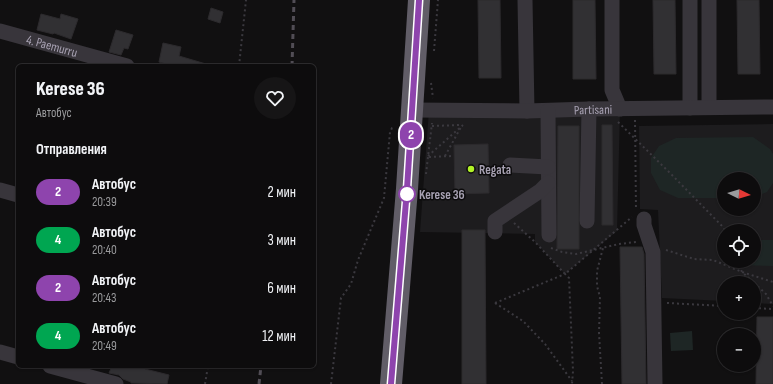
<!DOCTYPE html>
<html lang="ru">
<meta charset="utf-8">
<style>
body{margin:0;font-family:"Sofia Sans Condensed",sans-serif;background:#161516;color:#f1f3f6;height:100vh;display:flex;flex-direction:column;font-size:15px;white-space:nowrap}
*{box-sizing:border-box;margin:0}
p{font-size:13px;color:#9a9b9d}
.icon{flex:none;width:22px;height:22px;fill:none;stroke:currentColor;stroke-width:2;stroke-linecap:round;stroke-linejoin:round}
.map{position:relative;flex:1;overflow:hidden}
.panel{position:absolute;left:16px;top:64px;width:300px;height:304px;display:flex;flex-direction:column;background:#0d0c0d;border-radius:6px;box-shadow:0 1px 3px #0004,0 0 0 1px #2d2c2e}
.panel>*{flex:none}
.badge{padding:0 8px;border-radius:13px;font-size:14px;line-height:26px}
.needle{width:26px;rotate:95deg}
.controls{position:absolute;left:717px;top:172px;display:grid;gap:8px}
.controls a{display:grid;place-items:center;width:44px;height:44px;border-radius:50%;background:#0d0c0d;box-shadow:0 1px 3px #0004,0 0 0 1px #2d2c2e;font-size:20px}
.map>.badge{position:absolute;translate:-50% -50%;box-shadow:0 0 0 2px #fff}
h2{padding:0 20px;font-size:15px;line-height:36px}
.round{display:grid;place-items:center;flex:none;width:42px;height:42px;border-radius:21px;background:#161516}
.overview{display:flex;align-items:center;justify-content:space-between;height:68px;padding:0 20px}
h1{font-size:19px;font-weight:800;line-height:30px}
ul{padding:0;list-style:none}
li{display:flex;align-items:center;gap:12px;height:48px;padding:0 20px}
li div{flex:1}
li b{display:block;font-size:15px}
li em{font-style:normal}
li .badge{min-width:44px;font-weight:700;text-align:center}
.map>svg:first-child{display:block}
.built{fill:#1d1c1e;fill-rule:evenodd}
.green{fill:#1e2625}
.building{fill:#313033;stroke:#2c2a2d}
.lines{fill:none;stroke-linecap:round;stroke-linejoin:round}
.path{stroke:#3b393f;stroke-width:2;stroke-dasharray:2 3;stroke-linecap:butt}
.minor{stroke:#38353b;stroke-width:15}
.highway{stroke:#615d67;stroke-width:22}
.rail{stroke:#514d55;stroke-width:3;stroke-dasharray:5 4;stroke-linecap:butt}
.line-casing{stroke:#fff;stroke-width:9}
.line{stroke:#8e44ad;stroke-width:6}
.poi-dot{fill:#b1f227;stroke:#0c0b0c;stroke-width:1.5}
.stop-dot{fill:#fff;stroke:#8e44ad;stroke-width:2}
.labels{text-anchor:middle;stroke-width:3;stroke-linejoin:round;paint-order:stroke}
.street-label{font-size:13px;fill:#a7a1b2;stroke:#0c0b0c}
.poi-label{font-size:13px;font-weight:bold;fill:#a7a1b2;stroke:#0c0b0c;text-anchor:start}
.stop-label{font-size:13px;font-weight:bold;fill:#a7a1b2;stroke:#0c0b0c;text-anchor:start}
</style>
<div class="map">
<svg width="773" height="384" viewBox="0 0 773 384">
<rect width="100%" height="100%" fill="#111011"/>
<g class="built">
<polygon points="620,109 617,231 565,274 535,242 535,234 420,232 429,110"/>
<path d="M 773,124 L 773,304 L 754,303 L 754,283 L 724,283 L 724,301 L 662,298 L 658,210 L 640,209 L 639,126 ZM 724,179 L 754,179 L 754,209 L 724,209 ZM 724,231 L 754,231 L 754,261 L 724,261 Z"/>
</g>
<g class="green">
<polygon points="753,137 770,149 773,154 773,183 767,192 754,197 754,179 724,179 724,198 678,198 660,190 651,173 651,158 659,146 676,138"/>
<polygon points="754,240 773,240 773,266 739,265 739,261 754,261"/>
<polygon points="692,331 693,350 671,351 670,333"/>
</g>
<g class="building">
<polygon points="478,0 500,0 501,78 479,78"/>
<polygon points="573,0 595,0 596,79 573,79"/>
<polygon points="653,0 675,0 676,74 654,74"/>
<polygon points="737,0 759,0 760,74 738,74"/>
<polygon points="211,8 223,12 220,23 208,19"/>
<polygon points="41,14 60,19 61,14 78,19 71,39 54,33 53,34 37,30"/>
<polygon points="116,30 133,35 128,49 124,48 121,55 109,52"/>
<polygon points="163,43 181,47 179,56 206,64 205,66 173,66 159,62"/>
<polygon points="602,125 612,125 613,225 602,225"/>
<polygon points="558,126 579,126 579,249 557,249"/>
<polygon points="488,144 489,193 455,194 454,145"/>
<polygon points="462,230 485,230 486,384 462,384"/>
<polygon points="620,247 642,247 644,254 646,384 622,384"/>
<polygon points="757,317 773,317 773,384 756,384"/>
<polygon points="112,366 146,366 145,369 169,375 167,384 131,383 131,382 123,379 119,375 109,373"/>
</g>
<g class="lines">
<g class="path">
<polyline points="434,51 438,0"/>
<polyline points="239,66 246,0"/>
<polyline points="431,83 433,98"/>
<polyline points="635,120 636,210"/>
<polyline points="618,122 670,173 724,228 725,231"/>
<polyline points="432,126 460,125"/>
<polyline points="428,156 463,125"/>
<polyline points="445,156 461,127"/>
<polyline points="429,157 452,156"/>
<polyline points="426,174 432,123"/>
<polyline points="514,223 535,242 565,274 632,217"/>
<polyline points="551,248 562,252 576,254 619,244 636,242"/>
<polyline points="666,250 694,259 713,260 742,272 773,282"/>
<polyline points="737,261 742,272 754,283"/>
<polyline points="754,283 766,294 773,306"/>
<polyline points="495,303 565,274 569,278 573,371 572,384"/>
<polyline points="495,303 523,321 545,344 572,381"/>
<polyline points="667,303 724,306"/>
<polyline points="754,308 773,309"/>
<polyline points="205,384 208,366"/>
<polyline points="331,384 341,298 351,284 358,260 384,198 390,132 392,128 394,128"/>
<polyline points="602,384 599,333 600,297 597,286 597,271 603,248"/>
</g>
<g class="minor">
<polyline points="525,0 527,111"/>
<polyline points="612,0 612,90 620,109"/>
<polyline points="709,0 709,107"/>
<path id="s1" d="M 0,31 L 127,66"/>
<polyline points="690,108 690,0"/>
<path id="s2" d="M 413,110 L 527,111 L 589,109 L 773,107"/>
<polyline points="548,111 549,235"/>
<polyline points="510,165 548,167"/>
<polyline points="0,190 18,195"/>
<polyline points="644,219 644,225 653,252 655,384"/>
<polyline points="587,221 589,109"/>
<polyline points="495,232 495,221 540,191 548,183"/>
<polyline points="0,352 18,357"/>
<polyline points="50,366 116,384"/>
</g>
<polyline class="highway" points="391,384 407,189 419,0"/>
<g class="rail">
<polyline points="292,66 294,0"/>
<polyline points="259,384 261,366"/>
</g>
</g>
<g class="lines">
<defs>
<polyline id="line" points="391,384 407,189 419,0"/>
</defs>
<use href="#line" class="line-casing"/>
<use href="#line" class="line"/>
</g>
<circle class="poi-dot" cx="471" cy="169" r="4"/>
<circle class="stop-dot" cx="407" cy="194" r="8"/>
<g class="labels">
<g class="street-label">
<text dy="5" stroke="none"><textPath href="#s1" startOffset="54">4. Paemurru</textPath></text>
<text dy="5" stroke="none"><textPath href="#s2" startOffset="180">Partisani</textPath></text>
</g>
<g class="poi-label">
<text x="479" y="174">Regata</text>
</g>
<g class="stop-label">
<text x="419" y="199">Kerese 36</text>
</g>
</g>
</svg>
<div class="controls">
<a><svg class="needle" viewBox="-14 -14 28 28"><path d="M0-13l5 13h-10z" fill="#e53935"/><path d="M0 13l5-13h-10z" fill="#9a9b9d"/></svg></a>
<a><svg class="icon" aria-label="locate" viewBox="0 0 24 24"><circle cx="12" cy="12" r="6"/><path d="M12 2v4M12 18v4M2 12h4M18 12h4"/></svg></a>
<a>+</a>
<a>−</a>
</div>
<b class="badge" style="left:411px;top:135px;background:#8e44ad;color:#fff">2</b>
<section class="panel">
<div class="overview"><div><h1>Kerese 36</h1><p>Автобус</p></div><a class="round"><svg class="icon" aria-label="heart" viewBox="0 0 24 24"><path d="M12 20l-8-8c-3-5 5-10 8-4 3-6 11-1 8 4z"/></svg></a></div>
<h2>Отправления</h2>
<ul>
<li><span class="badge" style="background:#8e44ad;color:#fff">2</span><div><b>Автобус</b><p>20:39</p></div><em>2 мин</em></li>
<li><span class="badge" style="background:#00a651;color:#fff">4</span><div><b>Автобус</b><p>20:40</p></div><em>3 мин</em></li>
<li><span class="badge" style="background:#8e44ad;color:#fff">2</span><div><b>Автобус</b><p>20:43</p></div><em>6 мин</em></li>
<li><span class="badge" style="background:#00a651;color:#fff">4</span><div><b>Автобус</b><p>20:49</p></div><em>12 мин</em></li>
</ul>
</section>
</div>
